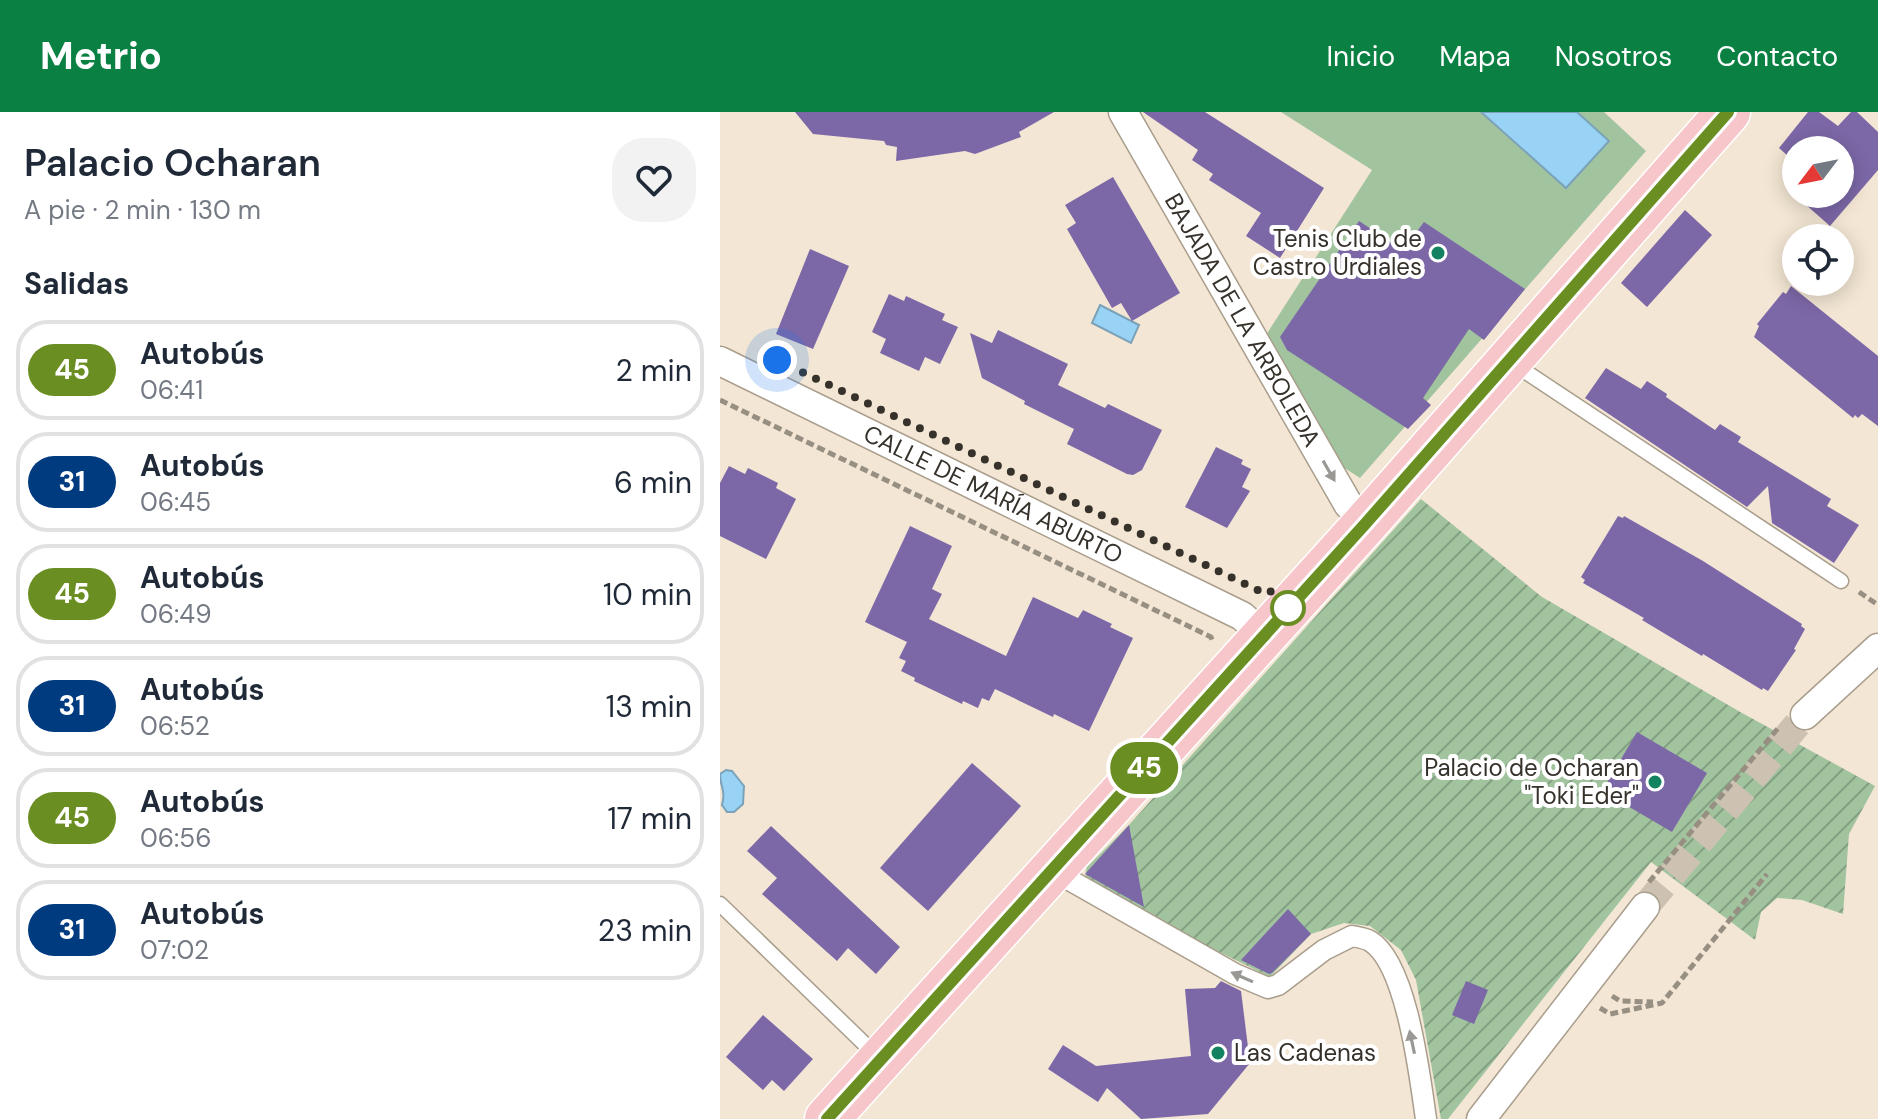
<!DOCTYPE html>
<html lang="es">
<meta charset="utf-8">
<style>
body{margin:0;font-family:"DM Sans",sans-serif;background:#f2f2f3;color:#1f2937;height:100vh;display:flex;flex-direction:column;font-size:30px;white-space:nowrap}
*{box-sizing:border-box;margin:0}
p{font-size:26px;color:#747a83}
.icon{flex:none;width:44px;height:44px;fill:none;stroke:currentColor;stroke-width:2;stroke-linecap:round;stroke-linejoin:round}
.map{position:relative;flex:1;overflow:hidden}
.panel{display:flex;flex-direction:column;background:#fff;width:720px}
.panel>*{flex:none}
.badge{padding:0 16px;border-radius:26px;font-size:28px;line-height:52px}
.needle{width:52px;rotate:238deg}
.fabs{position:absolute;left:1062px;top:24px;display:grid;gap:16px}
.fabs a{display:grid;place-items:center;width:72px;height:72px;border-radius:50%;background:#fff;box-shadow:0 4px 20px #0003;font-size:40px}
.you{position:absolute;width:40px;height:40px;margin:-20px;border:6px solid #fff;border-radius:50%;background:#1a73e8;box-shadow:0 0 0 12px #1a73e833}
.map>.badge{position:absolute;translate:-50% -50%;box-shadow:0 0 0 4px #fff}
h2{padding:0 24px;font-size:30px;line-height:72px}
.round{display:grid;place-items:center;flex:none;width:84px;height:84px;border-radius:32px;background:#f2f2f3}
.head{display:flex;align-items:center;justify-content:space-between;height:136px;padding:0 24px}
h1{font-size:38px;font-weight:600;line-height:60px}
ul{padding:0;list-style:none}
li{display:flex;align-items:center;gap:24px;height:100px;margin:0 16px 12px;padding:0 8px;border:4px solid #e0e1e3;border-radius:32px}
li div{flex:1}
li b{display:block;font-size:30px}
li em{font-style:normal}
li .badge{min-width:88px;font-weight:700;text-align:center}
header{display:flex;align-items:center;gap:48px;box-sizing:border-box;height:112px;padding:0 40px;background:#0b8043;color:#fff}
header strong{font-size:38px}
nav{display:flex;gap:44px;margin-inline-start:auto;font-size:28px}
main{display:flex;flex:1;min-height:0}
.map>svg:first-child{display:block}
.garden{fill:url(#garden-furrows)}
.pitch{fill:#a1c49f}
.water{fill:#98d2f5;stroke:#7ba2b8;stroke-width:2}
.building{fill:#7c68a7}
.lines{fill:none;stroke-linecap:round;stroke-linejoin:round}
.minor-tunnel{stroke:#cdc2b2;stroke-width:28;stroke-dasharray:28 14;stroke-linecap:butt}
.service-casing{stroke:#a99d8c;stroke-width:17}
.pedestrian-casing{stroke:#a99d8c;stroke-width:23}
.minor-casing{stroke:#a99d8c;stroke-width:31}
.trunk-casing{stroke:#fff;stroke-width:47}
.path{stroke:#988f83;stroke-width:5;stroke-dasharray:8 4;stroke-linecap:butt}
.service{stroke:#fff;stroke-width:14}
.pedestrian{stroke:#fff;stroke-width:20}
.minor{stroke:#fff;stroke-width:28}
.trunk{stroke:#f6c6cb;stroke-width:44}
.oneway{fill:#9a9895}
.line-casing{stroke:#fff;stroke-width:18}
.line{stroke:#6b8e23;stroke-width:12}
.walk{stroke:#36322b;stroke-width:8;stroke-dasharray:0 14.4}
.poi-dot{fill:#128260;stroke:#fff;stroke-width:3}
.stop-dot{fill:#fff;stroke:#6b8e23;stroke-width:4}
.labels{text-anchor:middle;stroke-width:8;stroke-linejoin:round;paint-order:stroke}
.poi-label{font-size:24px;fill:#36322b;stroke:#fff;text-anchor:end}
.street-label{font-size:24px;fill:#36322b;stroke:#fff}
</style>
<header>
<strong>Metrio</strong>
<nav><a>Inicio</a><a>Mapa</a><a>Nosotros</a><a>Contacto</a></nav>
</header>
<main>
<section class="panel">
<div class="head"><div><h1>Palacio Ocharan</h1><p>A pie · 2 min · 130 m</p></div><a class="round"><svg class="icon" aria-label="heart" viewBox="0 0 24 24"><path d="M12 20l-8-8c-3-5 5-10 8-4 3-6 11-1 8 4z"/></svg></a></div>
<h2>Salidas</h2>
<ul>
<li><span class="badge" style="background:#6b8e23;color:#fff">45</span><div><b>Autobús</b><p>06:41</p></div><em>2 min</em></li>
<li><span class="badge" style="background:#003b80;color:#fff">31</span><div><b>Autobús</b><p>06:45</p></div><em>6 min</em></li>
<li><span class="badge" style="background:#6b8e23;color:#fff">45</span><div><b>Autobús</b><p>06:49</p></div><em>10 min</em></li>
<li><span class="badge" style="background:#003b80;color:#fff">31</span><div><b>Autobús</b><p>06:52</p></div><em>13 min</em></li>
<li><span class="badge" style="background:#6b8e23;color:#fff">45</span><div><b>Autobús</b><p>06:56</p></div><em>17 min</em></li>
<li><span class="badge" style="background:#003b80;color:#fff">31</span><div><b>Autobús</b><p>07:02</p></div><em>23 min</em></li>
</ul>
</section>
<div class="map">
<svg width="1158" height="1007" viewBox="0 0 1158 1007">
<defs>
<pattern id="garden-furrows" width="10" height="10" patternUnits="userSpaceOnUse" patternTransform="scale(2)"><rect width="10" height="10" fill="#a1c49f"/><path d="M-1 1l2-2M0 10L10 0M9 11l2-2" fill="none" stroke="#84a082"/></pattern>
</defs>
<rect width="100%" height="100%" fill="#f3e6d4"/>
<path class="garden" d="M 701,387 L 822,485 L 1022,601 L 1155,674 L 1129,722 L 1123,802 L 1082,788 L 1057,786 L 1041,800 L 1035,828 L 931,750 L 728,1007 L 721,1007 L 696,868 L 681,838 L 650,814 L 624,811 L 591,822 L 550,865 L 372,777 C 366,769 364,764 367,755 L 409,713 Z"/>
<polygon class="pitch" points="561,0 884,0 926,39 640,366 617,351 546,223 652,58"/>
<g class="water">
<polygon points="761,0 857,0 889,29 846,76"/>
<polygon points="380,193 419,213 411,231 372,211"/>
<path d="M 6,658 L 12,659 L 24,674 L 23,692 L 14,700 L 7,700 L 2,693 C 6,678 0,675 0,662 Z"/>
</g>
<g class="building">
<polygon points="75,0 334,0 299,20 301,25 255,42 245,39 176,49 177,35 166,33 164,29 93,22"/>
<polygon points="423,0 485,0 604,76 560,146 526,124 541,101 489,68 493,62 472,48 478,38"/>
<polygon points="1088,0 1099,0 1118,14 1131,0 1137,0 1158,20 1158,58 1110,114 1068,77 1076,67 1076,82 1120,82 1120,38 1076,38 1076,51 1059,36"/>
<polygon points="393,65 460,181 412,209 401,191 392,196 347,117 356,111 345,93"/>
<polygon points="965,98 992,123 927,195 901,171"/>
<polygon points="639,109 683,138 704,110 805,177 764,228 749,217 703,286 711,293 688,317 567,238 560,225"/>
<polygon points="90,137 129,154 93,237 56,222"/>
<polygon points="1071,174 1158,244 1158,314 1142,302 1138,306 1135,303 1133,306 1034,225 1039,214 1037,212 1063,180 1066,182"/>
<polygon points="169,182 184,189 186,184 225,202 222,208 238,215 220,252 205,245 199,259 160,241 166,227 152,220"/>
<polygon points="278,218 348,252 338,273 385,296 388,292 442,318 422,358 413,363 407,362 347,332 354,317 304,292 305,289 262,266 250,221 272,231"/>
<polygon points="886,256 921,277 927,269 947,282 946,285 995,318 1000,312 1021,325 1018,330 1111,387 1107,394 1139,413 1114,451 1052,411 1048,374 1027,395 865,286"/>
<polygon points="496,335 523,348 521,352 531,357 522,375 530,379 507,416 465,395"/>
<polygon points="9,354 25,362 28,356 58,371 56,376 76,387 46,447 0,424 0,371"/>
<polygon points="898,404 903,406 904,404 983,449 1082,512 1081,514 1085,517 1074,537 1076,538 1048,579 1043,576 1042,578 983,542 982,544 922,508 924,506 863,471 865,468 861,465"/>
<polygon points="190,414 232,434 212,477 222,482 209,507 286,544 313,485 358,506 363,498 392,512 390,515 413,526 369,619 334,602 333,605 275,577 269,589 262,586 258,596 243,589 242,592 194,569 195,566 181,559 186,549 179,546 187,530 145,510"/>
<polygon points="917,620 987,661 952,720 882,679"/>
<polygon points="252,651 301,694 208,799 160,756"/>
<polygon points="409,713 424,795 365,762"/>
<polygon points="51,714 180,835 156,862 128,836 117,849 42,782 57,766 27,739"/>
<polygon points="568,797 591,822 552,861 549,862 521,848"/>
<polygon points="501,869 521,879 530,951 488,1002 421,1007 387,976 378,990 328,957 343,933 376,954 471,944 465,877 495,876"/>
<polygon points="746,869 768,878 754,912 732,903"/>
<polygon points="43,903 93,947 64,979 52,968 43,978 6,945"/>
</g>
<g class="lines">
<polyline class="minor-tunnel" points="925,795 1085,603"/>
<defs>
<g id="service">
<polyline points="794,248 806,260 1121,469"/>
<polyline points="0,792 158,945"/>
</g>
<path id="pedestrian" d="M 332,758 L 515,862 L 548,876 L 558,873 L 604,838 L 632,824 C 637,825 645,826 650,829 C 687,851 700,966 706,1007"/>
<g id="minor">
<path id="s1" d="M 403,0 L 628,392 L 646,411"/>
<path id="s2" d="M 0,249 L 522,504 L 543,523"/>
<polyline points="1085,603 1158,536"/>
<polyline points="761,1007 925,795"/>
</g>
<polyline id="trunk" points="107,1007 646,411 1008,0"/>
</defs>
<use href="#service" class="service-casing"/>
<use href="#pedestrian" class="pedestrian-casing"/>
<use href="#minor" class="minor-casing"/>
<use href="#trunk" class="trunk-casing"/>
<g class="path">
<polyline points="0,288 491,525 492,528"/>
<polyline points="1139,480 1158,493"/>
<polyline points="929,770 1059,615"/>
<polyline points="892,884 900,889 933,890"/>
<polyline points="880,896 890,902 942,891 1047,762"/>
</g>
<use href="#service" class="service"/>
<use href="#pedestrian" class="pedestrian"/>
<use href="#minor" class="minor"/>
<use href="#trunk" class="trunk"/>
</g>
<defs><path id="oneway-solid" d="M-6-.8H1V-3.2L6.5 0L1 3.2V.8H-6Z" transform="scale(2)"/></defs>
<g class="oneway">
<use href="#oneway-solid" transform="translate(609 359) rotate(60)"/>
<use href="#oneway-solid" transform="translate(522 865) rotate(-156)"/>
<use href="#oneway-solid" transform="translate(692 930) rotate(-102)"/>
</g>
<g class="lines">
<defs>
<polyline id="line" points="107,1007 646,411 1008,0"/>
</defs>
<use href="#line" class="line-casing"/>
<use href="#line" class="line"/>
<polyline class="walk" points="57,248 542,480 549,478 568,496"/>
</g>
<g class="poi-dot">
<circle cx="718" cy="141" r="8"/>
<circle cx="935" cy="670" r="8"/>
<circle cx="498" cy="941" r="8"/>
</g>
<circle class="stop-dot" cx="568" cy="496" r="16"/>
<g class="labels">
<g class="poi-label">
<text x="702" y="135">Tenis Club de<tspan x="702" dy="28">Castro Urdiales</tspan></text>
<text x="919" y="664">Palacio de Ocharan<tspan x="919" dy="28">"Toki Eder"</tspan></text>
<text x="514" y="949" text-anchor="start">Las Cadenas</text>
</g>
<g class="street-label">
<text dy="8" stroke="none"><textPath href="#s1" startOffset="240">BAJADA DE LA ARBOLEDA</textPath></text>
<text dy="8" stroke="none"><textPath href="#s2" startOffset="304">CALLE DE MARÍA ABURTO</textPath></text>
</g>
</g>
</svg>
<div class="fabs">
<a><svg class="needle" viewBox="-14 -14 28 28"><path d="M0-13l5 13h-10z" fill="#e53935"/><path d="M0 13l5-13h-10z" fill="#747a83"/></svg></a>
<a><svg class="icon" aria-label="locate" viewBox="0 0 24 24"><circle cx="12" cy="12" r="6"/><path d="M12 2v4M12 18v4M2 12h4M18 12h4"/></svg></a>
</div>
<div class="you" style="left:57px;top:248px"></div>
<b class="badge" style="left:424px;top:656px;background:#6b8e23;color:#fff">45</b>
</div>
</main>
